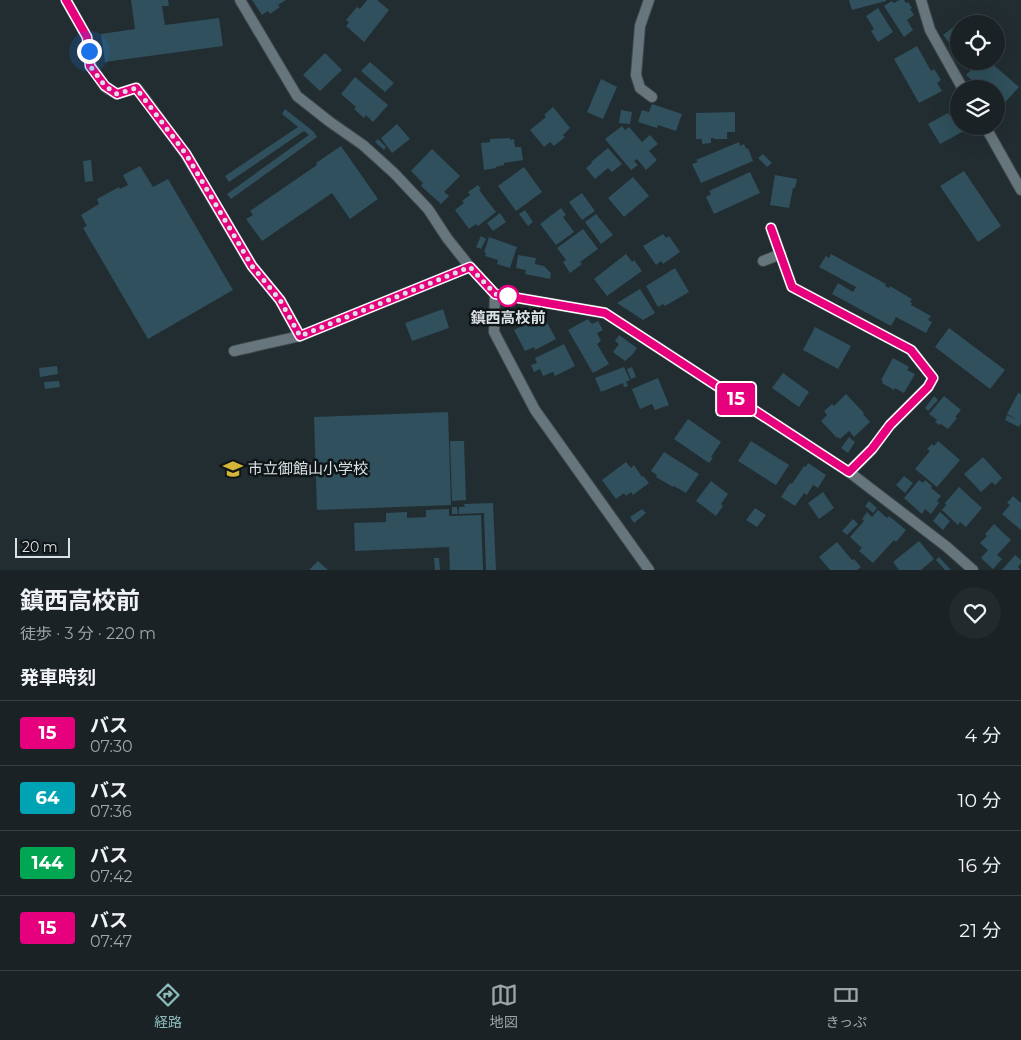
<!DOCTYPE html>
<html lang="ja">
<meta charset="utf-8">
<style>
body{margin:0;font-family:Montserrat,"Noto Sans JP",sans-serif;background:#232a2e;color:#f1f3f6;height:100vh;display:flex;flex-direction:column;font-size:19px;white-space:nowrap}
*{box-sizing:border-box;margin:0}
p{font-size:16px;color:#9fa4a7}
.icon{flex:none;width:28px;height:28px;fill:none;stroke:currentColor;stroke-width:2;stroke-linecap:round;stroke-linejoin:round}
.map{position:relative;height:570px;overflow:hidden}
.sheet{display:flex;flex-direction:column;background:#1a2226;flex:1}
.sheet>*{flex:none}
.badge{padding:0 10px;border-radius:4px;font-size:18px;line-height:32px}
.controls{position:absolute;left:950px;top:15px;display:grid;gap:10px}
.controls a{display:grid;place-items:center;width:55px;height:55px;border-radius:50%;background:#1a2226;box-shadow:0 5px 20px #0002,0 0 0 1px #383f43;font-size:25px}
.scale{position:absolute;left:15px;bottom:12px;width:55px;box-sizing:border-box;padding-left:5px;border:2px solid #dae1e4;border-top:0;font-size:14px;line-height:18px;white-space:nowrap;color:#dae1e4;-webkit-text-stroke:4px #0f1517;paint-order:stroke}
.you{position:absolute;width:25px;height:25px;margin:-12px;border:4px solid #fff;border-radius:50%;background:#1a73e8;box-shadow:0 0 0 8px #1a73e833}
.map>.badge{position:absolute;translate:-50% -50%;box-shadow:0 0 0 2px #fff}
h2{padding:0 20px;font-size:19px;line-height:45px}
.round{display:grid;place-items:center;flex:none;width:52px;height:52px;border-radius:26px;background:#232a2e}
.head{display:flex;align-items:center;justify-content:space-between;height:85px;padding:0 20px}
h1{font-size:24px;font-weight:700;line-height:38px}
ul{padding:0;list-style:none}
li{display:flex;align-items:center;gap:15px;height:65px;padding:0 20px;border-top:1px solid #383f43}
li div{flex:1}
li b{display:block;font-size:19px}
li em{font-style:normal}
li .badge{min-width:55px;font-weight:700;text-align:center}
.dock{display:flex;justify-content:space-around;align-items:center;height:70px;border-top:1px solid #383f43;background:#1a2226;font-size:14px;color:#9fa4a7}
.dock a{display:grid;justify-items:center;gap:2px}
.dock .on{color:#8bbbb9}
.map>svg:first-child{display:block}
.building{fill:#2f505c}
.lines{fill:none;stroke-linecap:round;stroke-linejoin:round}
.service-casing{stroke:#3f4a4e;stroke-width:12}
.minor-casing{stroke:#3f4a4e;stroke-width:12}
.service{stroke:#67767c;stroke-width:10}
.minor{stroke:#67767c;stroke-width:10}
.line-casing{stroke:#fff;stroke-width:11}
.line{stroke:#e6007e;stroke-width:8}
.walk{stroke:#dae1e4;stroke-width:5;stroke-dasharray:0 9}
.stop-dot{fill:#fff;stroke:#e6007e;stroke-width:2.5}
.labels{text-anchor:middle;stroke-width:5;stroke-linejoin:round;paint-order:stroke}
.stop-label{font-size:15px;font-weight:bold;fill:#dae1e4;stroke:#0f1517}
.poi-label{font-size:15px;fill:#dae1e4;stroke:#0f1517;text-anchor:start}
</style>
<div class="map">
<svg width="1021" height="570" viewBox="0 0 1021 570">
<rect width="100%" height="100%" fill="#222d32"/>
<g class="building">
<polygon points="131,0 168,0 169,6 162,6 165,25 219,18 223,46 105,62 101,34 135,29"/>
<polygon points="252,0 286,0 278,5 280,7 270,14 268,11 262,15"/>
<polygon points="367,0 377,0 389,10 364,42 346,26 349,22 346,20 357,7 360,9"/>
<polygon points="850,0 886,0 886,1 852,10 849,1"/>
<polygon points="899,0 904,0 906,3 908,2 912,8 910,9 914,15 907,20 913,30 904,37 884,6 892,1 894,3"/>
<polygon points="878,8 893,32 878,42 871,31 874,29 866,16"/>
<polygon points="956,25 959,29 959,40 952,46 943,35"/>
<polygon points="917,46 931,71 934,69 941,80 937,83 942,91 919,103 894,59"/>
<polygon points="325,53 342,70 320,91 303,75"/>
<polygon points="983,61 989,61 1019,87 1000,108 996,105 996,89 978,89 972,84 974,82 966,75 974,67 977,69"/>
<polygon points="370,62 394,83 385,92 361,71"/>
<polygon points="355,77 388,105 373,122 366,115 364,118 354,109 356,107 341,94"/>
<polygon points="601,79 617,87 603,119 587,112"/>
<polygon points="652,104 682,114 676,131 658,125 657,128 638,122 642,110 649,112"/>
<polygon points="553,107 570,128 563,135 565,137 554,146 550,142 544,147 530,130 546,117 544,115"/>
<polygon points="285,109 314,132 317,137 231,199 227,194 309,135 304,131 229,182 225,176 298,127 282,114"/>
<polygon points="621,110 632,112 630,124 619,123"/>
<polygon points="959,111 959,126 973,126 940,144 928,124 948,113 950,116"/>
<polygon points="735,112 735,132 727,132 727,139 714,139 714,138 711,138 711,143 702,144 702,139 696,139 696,113"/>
<polygon points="397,124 410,139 392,153 381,138"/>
<polygon points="622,126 625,130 629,127 642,142 650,135 658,144 649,151 657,160 646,170 637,159 634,161 638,165 631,170 605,139"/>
<polygon points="510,138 510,140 514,139 515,147 521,147 523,160 504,163 504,165 496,167 496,168 484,170 481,143 490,142 490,139"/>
<polygon points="378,139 386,147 384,150 375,142"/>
<polygon points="739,142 740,146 744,144 746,149 748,148 753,161 701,183 692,164 698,162 696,160"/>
<polygon points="341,146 378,199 350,219 332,193 262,241 246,219 253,215 250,211 317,165 316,163"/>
<polygon points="608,148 622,164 612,172 608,168 595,179 586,168 592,163 591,162"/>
<polygon points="432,149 460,176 444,192 449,196 441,204 421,186 423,183 411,171"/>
<polygon points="763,154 772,163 767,167 758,158"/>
<polygon points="91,160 93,181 85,182 83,161"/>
<polygon points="140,166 153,187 168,179 233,290 148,339 83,228 87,226 81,215 99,204 97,199 119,187 120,189 128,185 123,175"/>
<polygon points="524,167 542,192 516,211 498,186"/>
<polygon points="964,171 1001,226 978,242 940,186"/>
<polygon points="750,172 760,193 714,214 706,197 711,194 709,191"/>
<polygon points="775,175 797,179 795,188 793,188 789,208 770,205"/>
<polygon points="633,177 649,196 624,217 608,198"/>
<polygon points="478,185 481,189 479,190 496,212 478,226 476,224 469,229 455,210 464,203 462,201 470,195 468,192"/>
<polygon points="582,193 595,211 582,220 569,202"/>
<polygon points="561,208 566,215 563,217 574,232 556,245 540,224"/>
<polygon points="525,210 533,222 528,226 519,214"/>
<polygon points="500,213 506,222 493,231 487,223"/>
<polygon points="596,214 613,235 601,244 585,222"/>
<polygon points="583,229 598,249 580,262 582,264 570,273 563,262 566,260 557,248"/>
<polygon points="663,234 666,238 669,236 680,252 663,264 661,261 656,265 643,246"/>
<polygon points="481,236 486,239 481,249 476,247"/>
<polygon points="489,237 517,247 510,268 497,264 498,260 485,256 486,253 484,252"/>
<polygon points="626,254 632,262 634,260 642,271 607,296 594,279"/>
<polygon points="831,254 886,284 885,286 889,288 890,286 912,299 910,302 912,303 911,305 931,316 928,320 932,322 926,333 896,317 891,326 832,294 838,283 853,292 856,287 819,267 826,256 829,258"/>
<polygon points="518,255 536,258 535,264 544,266 551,273 550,279 525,274 526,270 516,268"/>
<polygon points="675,268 689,292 665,306 663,304 658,307 646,286"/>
<polygon points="640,289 655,313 643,320 617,303"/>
<polygon points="443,309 449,328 412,341 405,323"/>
<polygon points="544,317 556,339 535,350 534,347 525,351 514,330 535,319 536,321"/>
<polygon points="588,319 592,324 598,321 603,330 597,333 601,341 597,344 609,364 593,373 568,330"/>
<polygon points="815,327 851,346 838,369 803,350"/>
<polygon points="949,328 1005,370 990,389 935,347"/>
<polygon points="619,335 637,348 633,354 625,361 613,352 619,344 615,341"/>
<polygon points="564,344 575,366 555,376 553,372 543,376 540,369 534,372 531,365 537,363 535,358"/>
<polygon points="893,358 909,367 907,370 915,374 904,393 895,388 894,390 882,383 883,381 881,380"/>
<polygon points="57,366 58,374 40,377 39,368"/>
<polygon points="624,367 630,380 626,382 628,386 624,387 623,383 601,392 595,378"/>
<polygon points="632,367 636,377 631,379 627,369"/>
<polygon points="783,373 809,392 799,407 772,388"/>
<polygon points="658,378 669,405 655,410 652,404 640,409 632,389"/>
<polygon points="59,381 60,387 45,389 44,382"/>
<polygon points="1018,393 1021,394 1021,423 1019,427 1005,420 1007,415 1018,420 1007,414"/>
<polygon points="846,394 864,413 863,414 870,422 854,437 849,431 840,439 838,437 837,438 821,421 827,415 824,411 832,404 834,406"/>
<polygon points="934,396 938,400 928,411 925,408"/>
<polygon points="944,396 961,410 955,417 957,418 948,429 941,424 939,425 935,422 937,420 929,414"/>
<polygon points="448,412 451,505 317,510 314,417"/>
<polygon points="688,419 721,442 711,457 713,458 709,463 674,439"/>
<polygon points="849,437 855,442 848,453 841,448"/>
<polygon points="450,441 464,441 466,500 452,501"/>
<polygon points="751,441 789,465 776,485 738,461"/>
<polygon points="938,441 960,460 937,487 915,469 930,451 927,449 932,444 934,446"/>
<polygon points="664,452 699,474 686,493 674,486 673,487 656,477 657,475 651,471"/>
<polygon points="983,457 1002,478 995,485 992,482 981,492 964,474"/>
<polygon points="626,462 631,468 634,465 642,477 643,476 649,483 633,495 631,492 626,496 624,493 616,499 602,480"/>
<polygon points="808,463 826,475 818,488 813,485 807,495 804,493 795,506 781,497 790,483 792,484 804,466 806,467"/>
<polygon points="904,476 913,483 905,493 896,485"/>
<polygon points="919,480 923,483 925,480 932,486 931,488 941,496 937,501 939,503 931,514 925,509 922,514 904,498"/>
<polygon points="711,481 728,494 721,504 723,506 716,516 696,501"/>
<polygon points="959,487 982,508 966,527 960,522 958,525 942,510 946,505 945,503"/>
<polygon points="823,492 834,508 819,519 808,503"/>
<polygon points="1013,496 1021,503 1021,530 1002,514 1010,505 1007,503"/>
<polygon points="869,501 877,508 873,513 865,506"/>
<polygon points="493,503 496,570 486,570 484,513 459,514 459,507 465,507 464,504"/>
<polygon points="452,507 457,507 458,514 452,514"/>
<polygon points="755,508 766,515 757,527 746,520"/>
<polygon points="449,509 449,516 481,515 483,570 450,570 449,547 355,551 354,523 386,522 386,513 407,512 407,518 426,517 426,510"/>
<polygon points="642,509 646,513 634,523 630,517"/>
<polygon points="878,510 887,518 889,516 906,530 896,542 894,540 873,563 859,551 862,548 850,537 864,521 862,519 867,512 872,517"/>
<polygon points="940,512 950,521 943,530 933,521"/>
<polygon points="853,519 858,524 847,535 842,531"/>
<polygon points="994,524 1011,540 997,555 1002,559 993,569 981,558 988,550 980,543 987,536 985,534"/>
<polygon points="919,541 934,559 921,570 899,570 893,562"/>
<polygon points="837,542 852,560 854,559 861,567 857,570 830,570 819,557"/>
<polygon points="1015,555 1021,560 1021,563 1018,567 1020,569 1019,570 1002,570"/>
<polygon points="939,557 951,570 945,570 936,560"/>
<polygon points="434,558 439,558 440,570 435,570"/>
<polygon points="318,561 328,570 309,570"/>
</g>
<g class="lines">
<defs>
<g id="service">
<polyline points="66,0 87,37 91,66 105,87 117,94 137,88 186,155 252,266 280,300 300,336"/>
<polyline points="234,351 300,336 470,267"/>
</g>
<g id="minor">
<polyline points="240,0 297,96 330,122 363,145 394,173 428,209 447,238 470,267 495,294 605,313 849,472 947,547 973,570"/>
<polyline points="649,0 640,26 636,75 640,88 652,97"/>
<polyline points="921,0 930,30 963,89"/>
<polyline points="985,126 1021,190"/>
<polyline points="771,228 792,287 911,350 933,378 928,387 890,425 872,449 849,472"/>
<polyline points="763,261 781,254"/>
<polyline points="495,294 494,332 535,410 649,570"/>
</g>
</defs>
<use href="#service" class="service-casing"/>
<use href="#minor" class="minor-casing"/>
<use href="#service" class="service"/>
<use href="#minor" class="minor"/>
</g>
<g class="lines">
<defs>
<polyline id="line" points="66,0 87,37 90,66 105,86 117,94 136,88 186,154 252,266 280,300 300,336 470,267 495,294 605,313 849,472 872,449 890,425 928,387 933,378 911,350 792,287 771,228"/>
</defs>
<use href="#line" class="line-casing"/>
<use href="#line" class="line"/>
<polyline class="walk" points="89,51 90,66 105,86 117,94 136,88 186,154 252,266 280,300 300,336 470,267 495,294 512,297 508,296"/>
</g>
<defs>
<symbol id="school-bare" viewBox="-9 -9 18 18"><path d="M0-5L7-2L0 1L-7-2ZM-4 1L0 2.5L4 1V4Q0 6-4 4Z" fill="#d4b535" stroke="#0f1517" stroke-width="2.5" paint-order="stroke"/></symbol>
</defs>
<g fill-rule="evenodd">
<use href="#school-bare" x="219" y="455" width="28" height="28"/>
</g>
<circle class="stop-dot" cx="508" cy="296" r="10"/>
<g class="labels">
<g class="stop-label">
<text x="508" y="323">鎮西高校前</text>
</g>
<g class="poi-label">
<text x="248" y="474">市立御館山小学校</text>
</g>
</g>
</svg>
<div class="controls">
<a><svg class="icon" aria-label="locate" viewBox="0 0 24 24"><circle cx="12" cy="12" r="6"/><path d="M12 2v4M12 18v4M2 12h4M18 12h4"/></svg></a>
<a><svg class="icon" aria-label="layers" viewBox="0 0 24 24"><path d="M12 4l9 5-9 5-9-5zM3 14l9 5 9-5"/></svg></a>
</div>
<div class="scale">20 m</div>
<div class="you" style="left:89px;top:51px"></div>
<b class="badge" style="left:736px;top:399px;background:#e6007e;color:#fff">15</b>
</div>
<section class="sheet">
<div class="head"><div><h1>鎮西高校前</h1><p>徒歩 · 3 分 · 220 m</p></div><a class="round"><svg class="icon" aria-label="heart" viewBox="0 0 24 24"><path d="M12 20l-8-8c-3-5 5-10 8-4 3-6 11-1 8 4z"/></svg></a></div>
<h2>発車時刻</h2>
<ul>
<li><span class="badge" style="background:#e6007e;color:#fff">15</span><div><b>バス</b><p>07:30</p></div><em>4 分</em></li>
<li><span class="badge" style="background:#00a3b4;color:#fff">64</span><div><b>バス</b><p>07:36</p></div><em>10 分</em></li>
<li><span class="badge" style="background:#00a651;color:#fff">144</span><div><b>バス</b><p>07:42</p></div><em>16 分</em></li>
<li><span class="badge" style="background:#e6007e;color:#fff">15</span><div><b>バス</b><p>07:47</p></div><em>21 分</em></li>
</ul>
</section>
<nav class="dock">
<a class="on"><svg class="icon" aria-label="directions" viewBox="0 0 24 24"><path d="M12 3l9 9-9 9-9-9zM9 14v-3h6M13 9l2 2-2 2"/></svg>経路</a>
<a><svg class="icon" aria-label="map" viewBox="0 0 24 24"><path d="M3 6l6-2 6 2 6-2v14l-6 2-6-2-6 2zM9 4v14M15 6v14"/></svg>地図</a>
<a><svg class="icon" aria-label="tickets" viewBox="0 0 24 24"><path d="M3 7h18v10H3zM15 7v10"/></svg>きっぷ</a>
</nav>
